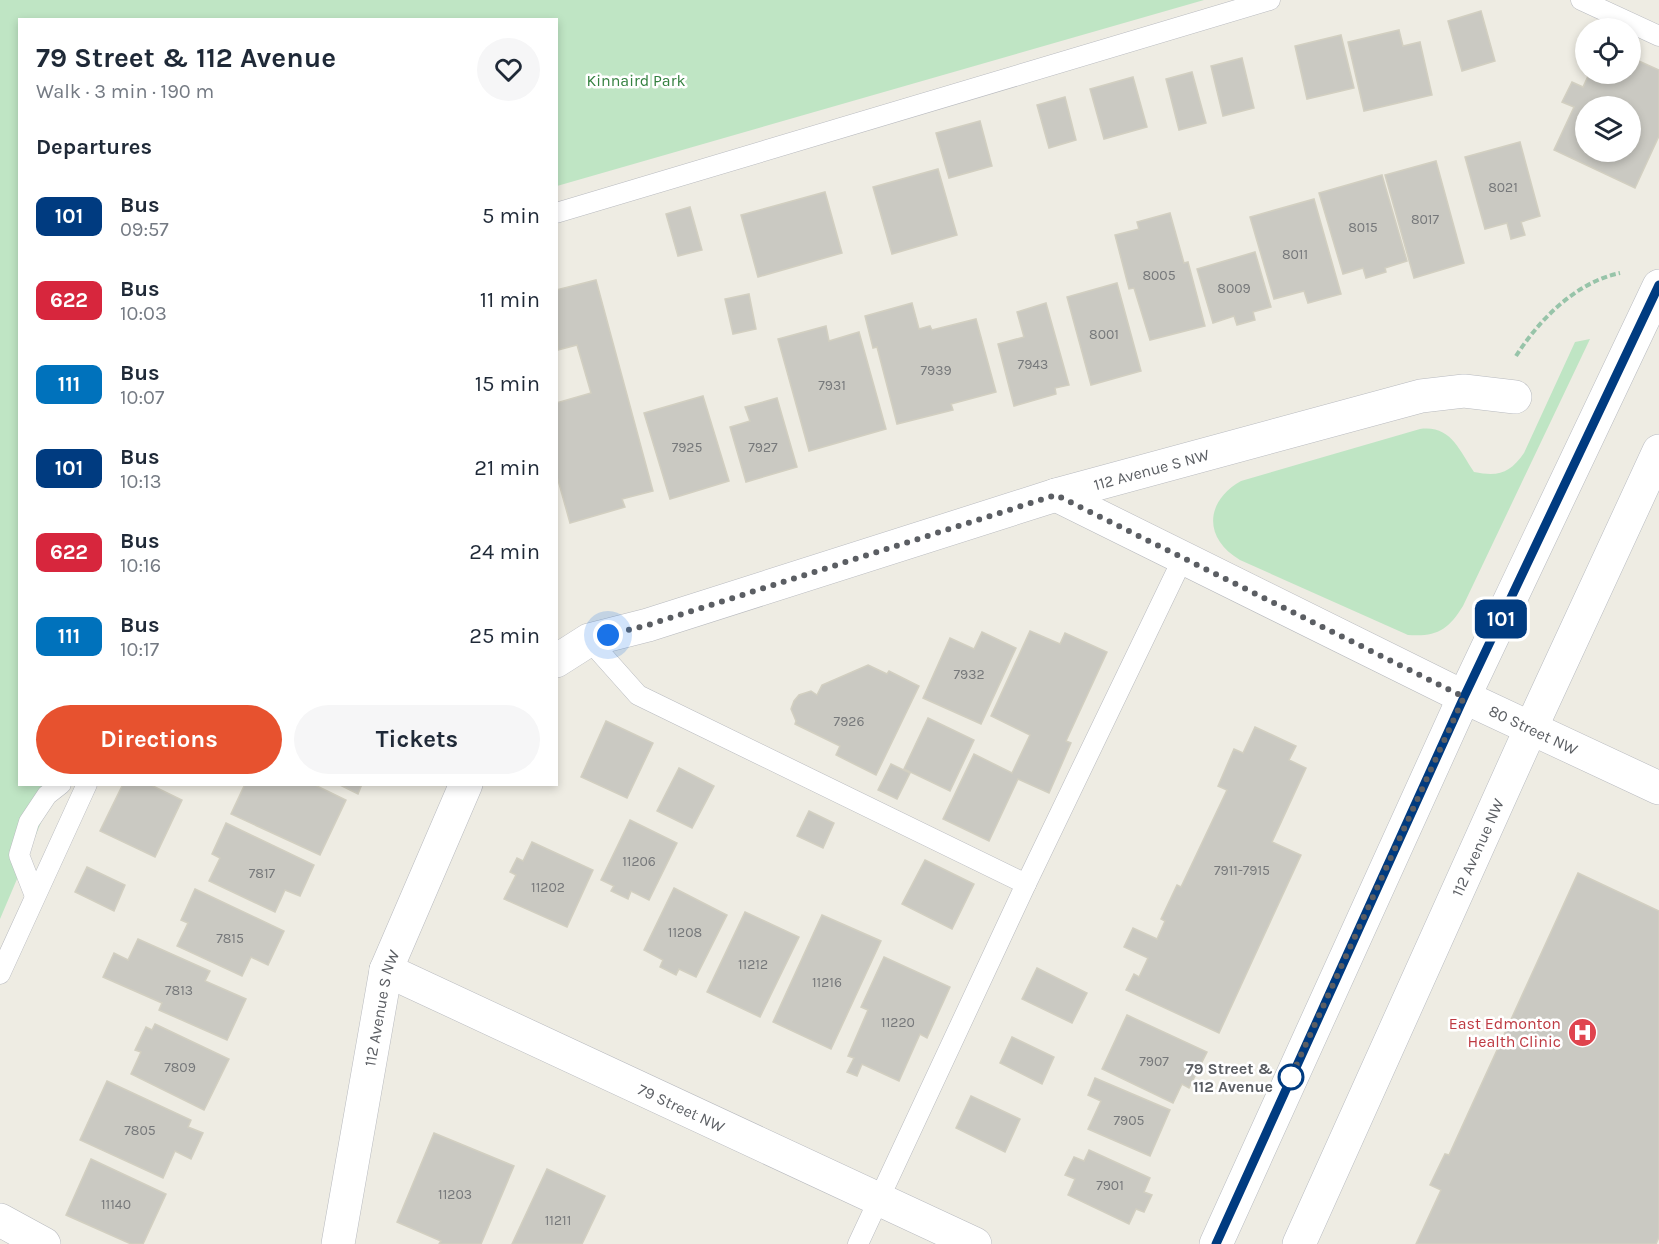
<!DOCTYPE html>
<meta charset="utf-8">
<style>
body{margin:0;font-family:Karla,sans-serif;background:#f6f6f7;color:#1f2937;height:100vh;display:flex;flex-direction:column;font-size:22px;white-space:nowrap}
*{box-sizing:border-box;margin:0}
p{font-size:20px;color:#747a83}
.icon{flex:none;width:33px;height:33px;fill:none;stroke:currentColor;stroke-width:2;stroke-linecap:round;stroke-linejoin:round}
.map{position:relative;flex:1;overflow:hidden}
.panel{position:absolute;left:18px;top:18px;width:540px;height:768px;display:flex;flex-direction:column;background:#fff;border-radius:0px;box-shadow:0 3px 9px #0003}
.panel>*{flex:none}
.badge{padding:0 12px;border-radius:9px;font-size:21px;line-height:39px}
.controls{position:absolute;left:1575px;top:18px;display:grid;gap:12px}
.controls a{display:grid;place-items:center;width:66px;height:66px;border-radius:50%;background:#fff;box-shadow:0 3px 9px #0003;font-size:30px}
.you{position:absolute;width:30px;height:30px;margin:-15px;border:4px solid #fff;border-radius:50%;background:#1a73e8;box-shadow:0 0 0 9px #1a73e833}
.map>.badge{position:absolute;translate:-50% -50%;box-shadow:0 0 0 3px #fff}
h2{padding:0 18px;font-size:22px;line-height:54px}
.round{display:grid;place-items:center;flex:none;width:63px;height:63px;border-radius:32px;background:#f6f6f7}
.head{display:flex;align-items:center;justify-content:space-between;height:102px;padding:0 18px}
h1{font-size:28px;font-weight:700;line-height:45px}
.button{display:flex;gap:12px;margin-top:auto;padding:12px 18px}
.button a{flex:1;height:69px;border-radius:36px;background:#e7522f;color:#fff;font-size:24px;font-weight:700;line-height:69px;text-align:center}
.button a+a{background:#f6f6f7;color:#1f2937}
ul{padding:0;list-style:none}
li{display:flex;align-items:center;gap:18px;height:84px;padding:0 18px}
li div{flex:1}
li b{display:block;font-size:22px}
li em{font-style:normal}
li .badge{min-width:66px;font-weight:700;text-align:center}
.map>svg:first-child{display:block}
.green{fill:#bfe5c4}
.building{fill:#cac9c2;stroke:#d2cfc1;stroke-width:1.5;fill-rule:evenodd}
.lines{fill:none;stroke-linecap:round;stroke-linejoin:round}
.service-casing{stroke:#b8babf;stroke-width:21}
.minor-casing{stroke:#b8babf;stroke-width:34}
.secondary-casing{stroke:#b8bbc1;stroke-width:34}
.path{stroke:#97c4a9;stroke-width:4;stroke-dasharray:6 3;stroke-linecap:butt}
.service{stroke:#fff;stroke-width:20}
.minor{stroke:#fff;stroke-width:33}
.secondary{stroke:#fff;stroke-width:33}
.line-casing{stroke:#fff;stroke-width:14}
.line{stroke:#003b80;stroke-width:9}
.walk{stroke:#5b5e63;stroke-width:6;stroke-dasharray:0 10.8}
.stop-dot{fill:#fff;stroke:#003b80;stroke-width:3}
.labels{text-anchor:middle;stroke-width:5;stroke-linejoin:round;paint-order:stroke}
.number-label{font-size:14px;fill:#77797b}
.park-label{font-size:16px;fill:#348140;stroke:#fff}
.street-label{font-size:16px;fill:#5b5e63;stroke:#fff}
.health-label{font-size:16px;fill:#be3a42;stroke:#fff;text-anchor:end}
.stop-label{font-size:16px;font-weight:bold;fill:#5b5e63;stroke:#fff;text-anchor:end}
</style>
<div class="map">
<svg width="1659" height="1244" viewBox="0 0 1659 1244">
<rect width="100%" height="100%" fill="#eeece3"/>
<g class="green">
<polygon points="0,0 1204,0 557,186 556,20 20,20 20,784 57,785 0,919"/>
<path d="M 1590,339 L 1463,606 C 1448,630 1437,637 1408,635 L 1240,560 C 1204,539 1204,502 1241,481 L 1420,429 C 1451,425 1459,450 1474,472 C 1499,477 1510,473 1524,453 L 1575,342 Z"/>
</g>
<g class="building">
<polygon points="1481,11 1495,61 1462,71 1448,21"/>
<polygon points="1399,30 1403,46 1420,42 1432,95 1364,111 1348,42"/>
<polygon points="1341,35 1354,88 1307,99 1295,46"/>
<path d="M 1630,57 L 1659,70 L 1659,136 L 1635,188 L 1554,150 L 1574,107 L 1562,102 L 1572,82 L 1583,87 L 1589,74 L 1630,74 ZM 1586,106 L 1630,106 L 1630,152 L 1586,152 Z"/>
<polygon points="1242,58 1254,108 1223,116 1211,66"/>
<polygon points="1192,72 1206,123 1179,130 1166,79"/>
<polygon points="1133,77 1147,127 1104,139 1090,89"/>
<polygon points="1065,97 1076,140 1049,148 1037,105"/>
<polygon points="980,121 992,166 949,178 936,133"/>
<polygon points="1520,142 1540,216 1521,222 1525,235 1511,239 1507,223 1485,229 1465,157"/>
<polygon points="1436,161 1464,263 1414,278 1385,175"/>
<polygon points="938,169 957,235 892,254 873,187"/>
<polygon points="1382,175 1407,261 1385,268 1386,272 1366,278 1363,268 1343,274 1319,193"/>
<polygon points="825,192 842,253 758,277 741,215"/>
<polygon points="1314,199 1341,294 1308,303 1304,291 1274,299 1250,217"/>
<polygon points="690,207 702,250 678,256 666,214"/>
<polygon points="1170,213 1184,263 1188,262 1205,326 1150,340 1134,288 1129,289 1115,235 1139,229 1137,222"/>
<polygon points="1255,252 1271,307 1253,312 1255,320 1237,325 1234,316 1213,323 1197,269"/>
<polygon points="596,280 653,491 622,499 625,507 570,523 556,473 556,403 591,393 577,345 558,350 556,290"/>
<polygon points="1117,283 1141,371 1091,385 1067,297"/>
<polygon points="749,294 756,329 733,334 725,299"/>
<polygon points="912,303 919,329 930,326 932,330 976,319 996,392 951,404 953,410 897,424 877,347 873,348 865,316"/>
<polygon points="1046,303 1069,385 1055,388 1056,394 1014,406 998,344 1024,337 1017,312"/>
<polygon points="826,326 829,341 859,332 886,429 809,451 778,339"/>
<polygon points="703,396 729,481 670,499 644,413"/>
<polygon points="777,398 797,467 746,482 730,427 750,421 745,407"/>
<polygon points="1030,631 1060,644 1065,633 1107,652 1066,741 1071,743 1049,793 1018,779 989,841 943,819 974,754 1012,773 1030,735 991,716"/>
<polygon points="982,632 1016,648 981,724 923,698 950,638 974,649"/>
<polygon points="868,665 887,674 889,671 919,686 876,775 836,755 840,746 795,724 796,721 791,709 794,701 799,695 811,691 817,695 822,685"/>
<polygon points="928,718 974,740 950,791 904,769"/>
<polygon points="606,721 653,743 627,798 581,777"/>
<polygon points="1255,727 1296,746 1289,760 1306,768 1272,842 1301,855 1219,1033 1126,990 1134,974 1139,977 1148,958 1124,947 1133,928 1157,939 1165,921 1161,919 1177,885 1181,887 1227,790 1218,786 1234,749 1243,753"/>
<polygon points="891,764 910,773 897,799 878,790"/>
<polygon points="679,768 714,786 692,828 657,811"/>
<polygon points="123,784 149,784 182,800 155,857 100,831"/>
<polygon points="245,784 313,784 346,800 320,855 231,814"/>
<polygon points="338,784 362,784 358,794"/>
<polygon points="809,811 834,823 823,848 797,836"/>
<polygon points="630,820 677,843 649,900 631,891 628,899 611,891 614,886 601,880"/>
<polygon points="226,823 314,865 300,896 285,890 275,912 209,881 220,858 212,854"/>
<polygon points="532,842 593,870 567,927 504,899 516,875 510,872 517,858 523,861"/>
<polygon points="925,860 974,884 952,929 902,904"/>
<polygon points="87,867 125,885 114,911 75,892"/>
<polygon points="1578,873 1659,911 1659,1237 1656,1244 1416,1244 1441,1190 1430,1185 1445,1154 1449,1155"/>
<polygon points="674,888 727,915 696,977 679,969 676,975 660,967 663,960 644,950"/>
<polygon points="195,889 284,931 268,965 251,957 242,976 177,946 188,923 181,920"/>
<polygon points="745,912 799,937 760,1017 707,992"/>
<polygon points="822,915 881,941 831,1049 773,1022"/>
<polygon points="138,939 210,971 205,981 246,999 227,1040 159,1010 162,1003 103,977 114,953 128,960"/>
<polygon points="884,957 950,987 927,1038 920,1034 899,1081 862,1064 857,1076 847,1072 854,1058 848,1056 868,1010 861,1007"/>
<polygon points="1037,968 1087,993 1072,1023 1022,999"/>
<polygon points="1127,1015 1207,1052 1189,1088 1182,1084 1173,1103 1102,1069"/>
<polygon points="155,1024 229,1059 204,1110 131,1074 141,1052 135,1050 146,1027 152,1030"/>
<polygon points="1012,1037 1054,1057 1042,1084 1000,1063"/>
<polygon points="1095,1078 1170,1110 1150,1156 1088,1129 1101,1101 1088,1095"/>
<polygon points="107,1081 191,1120 188,1127 203,1133 191,1159 175,1151 163,1178 80,1140"/>
<polygon points="971,1096 1020,1119 1005,1152 956,1128"/>
<polygon points="434,1133 514,1166 481,1244 439,1244 441,1241 397,1222"/>
<polygon points="1089,1150 1150,1178 1144,1192 1152,1195 1144,1212 1136,1209 1129,1224 1068,1195 1075,1179 1065,1175 1074,1157 1084,1161"/>
<polygon points="91,1159 166,1194 143,1244 131,1244 66,1215"/>
<polygon points="547,1169 605,1196 582,1244 512,1244"/>
</g>
<g class="lines">
<defs>
<g id="service">
<polyline points="1581,0 1659,36"/>
<polyline points="556,213 1270,0"/>
<polyline points="589,640 638,695 1026,884"/>
<polyline points="35,896 19,855 29,822 47,795 61,784"/>
<polyline points="0,974 87,784"/>
<polyline points="858,1244 1026,884 1183,558"/>
</g>
<g id="minor">
<path id="s1" d="M 1056,495 L 1464,697 L 1659,788"/>
<path id="s2" d="M 556,661 L 589,640 L 648,625 L 1056,495 L 1421,396 L 1464,391 L 1515,397"/>
<path id="s3" d="M 386,970 L 975,1244"/>
<polyline points="0,1220 44,1244"/>
<path id="s4" d="M 338,1244 L 386,970 L 466,784"/>
</g>
<g id="secondary">
<polyline points="1216,1244 1464,697 1659,286"/>
<path id="s5" d="M 1299,1244 L 1531,728 L 1659,451"/>
</g>
</defs>
<use href="#service" class="service-casing"/>
<use href="#minor" class="minor-casing"/>
<use href="#secondary" class="secondary-casing"/>
<path class="path" d="M 1516,356 C 1539,320 1576,282 1620,273"/>
<use href="#service" class="service"/>
<use href="#minor" class="minor"/>
<use href="#secondary" class="secondary"/>
</g>
<g class="lines">
<defs>
<polyline id="line" points="1216,1244 1464,697 1659,285"/>
</defs>
<use href="#line" class="line-casing"/>
<use href="#line" class="line"/>
<polyline class="walk" points="608,635 648,625 1056,495 1464,697 1291,1077"/>
</g>
<defs>
<symbol id="hospital-disc" viewBox="-11 -11 22 22"><circle r="9.5" fill="#e0444e" stroke="#fff"/><path d="M-5-5h3v3.5h4V-5h3V5h-3V1.5h-4V5h-3Z" fill="#fff"/></symbol>
</defs>
<g fill-rule="evenodd">
<use href="#hospital-disc" x="1566" y="1016" width="33" height="33"/>
</g>
<circle class="stop-dot" cx="1291" cy="1077" r="12"/>
<g class="labels">
<g class="number-label">
<text x="1503" y="192">8021</text>
<text x="1425" y="224">8017</text>
<text x="1363" y="232">8015</text>
<text x="1295" y="259">8011</text>
<text x="1159" y="280">8005</text>
<text x="1234" y="293">8009</text>
<text x="1104" y="339">8001</text>
<text x="1033" y="369">7943</text>
<text x="936" y="375">7939</text>
<text x="832" y="390">7931</text>
<text x="687" y="452">7925</text>
<text x="763" y="452">7927</text>
<text x="969" y="679">7932</text>
<text x="849" y="726">7926</text>
<text x="639" y="866">11206</text>
<text x="1242" y="875">7911-7915</text>
<text x="262" y="878">7817</text>
<text x="548" y="892">11202</text>
<text x="685" y="937">11208</text>
<text x="230" y="943">7815</text>
<text x="753" y="969">11212</text>
<text x="827" y="987">11216</text>
<text x="179" y="995">7813</text>
<text x="898" y="1027">11220</text>
<text x="1154" y="1066">7907</text>
<text x="180" y="1072">7809</text>
<text x="1129" y="1125">7905</text>
<text x="140" y="1135">7805</text>
<text x="1110" y="1190">7901</text>
<text x="455" y="1199">11203</text>
<text x="116" y="1209">11140</text>
<text x="558" y="1225">11211</text>
</g>
<g class="park-label">
<text x="636" y="86">Kinnaird Park</text>
</g>
<g class="street-label">
<text dy="6" stroke="none"><textPath href="#s2" startOffset="627">112 Avenue S NW</textPath></text>
<text dy="6" stroke="none"><textPath href="#s1" startOffset="532">80 Street NW</textPath></text>
<text dy="6" stroke="none"><textPath href="#s5" startOffset="435">112 Avenue NW</textPath></text>
<text dy="6" stroke="none"><textPath href="#s4" startOffset="240">112 Avenue S NW</textPath></text>
<text dy="6" stroke="none"><textPath href="#s3" startOffset="326">79 Street NW</textPath></text>
</g>
<g class="health-label">
<text x="1561" y="1029">East Edmonton<tspan x="1561" dy="18">Health Clinic</tspan></text>
</g>
<g class="stop-label">
<text x="1273" y="1074">79 Street &amp;<tspan x="1273" dy="18">112 Avenue</tspan></text>
</g>
</g>
</svg>
<div class="controls">
<a><svg class="icon" aria-label="locate" viewBox="0 0 24 24"><circle cx="12" cy="12" r="6"/><path d="M12 2v4M12 18v4M2 12h4M18 12h4"/></svg></a>
<a><svg class="icon" aria-label="layers" viewBox="0 0 24 24"><path d="M12 4l9 5-9 5-9-5zM3 14l9 5 9-5"/></svg></a>
</div>
<div class="you" style="left:608px;top:635px"></div>
<b class="badge" style="left:1501px;top:619px;background:#003b80;color:#fff">101</b>
<section class="panel">
<div class="head"><div><h1>79 Street &amp; 112 Avenue</h1><p>Walk · 3 min · 190 m</p></div><a class="round"><svg class="icon" aria-label="heart" viewBox="0 0 24 24"><path d="M12 20l-8-8c-3-5 5-10 8-4 3-6 11-1 8 4z"/></svg></a></div>
<h2>Departures</h2>
<ul>
<li><span class="badge" style="background:#003b80;color:#fff">101</span><div><b>Bus</b><p>09:57</p></div><em>5 min</em></li>
<li><span class="badge" style="background:#d7263d;color:#fff">622</span><div><b>Bus</b><p>10:03</p></div><em>11 min</em></li>
<li><span class="badge" style="background:#0072bc;color:#fff">111</span><div><b>Bus</b><p>10:07</p></div><em>15 min</em></li>
<li><span class="badge" style="background:#003b80;color:#fff">101</span><div><b>Bus</b><p>10:13</p></div><em>21 min</em></li>
<li><span class="badge" style="background:#d7263d;color:#fff">622</span><div><b>Bus</b><p>10:16</p></div><em>24 min</em></li>
<li><span class="badge" style="background:#0072bc;color:#fff">111</span><div><b>Bus</b><p>10:17</p></div><em>25 min</em></li>
</ul>
<div class="button"><a>Directions</a><a>Tickets</a></div>
</section>
</div>
